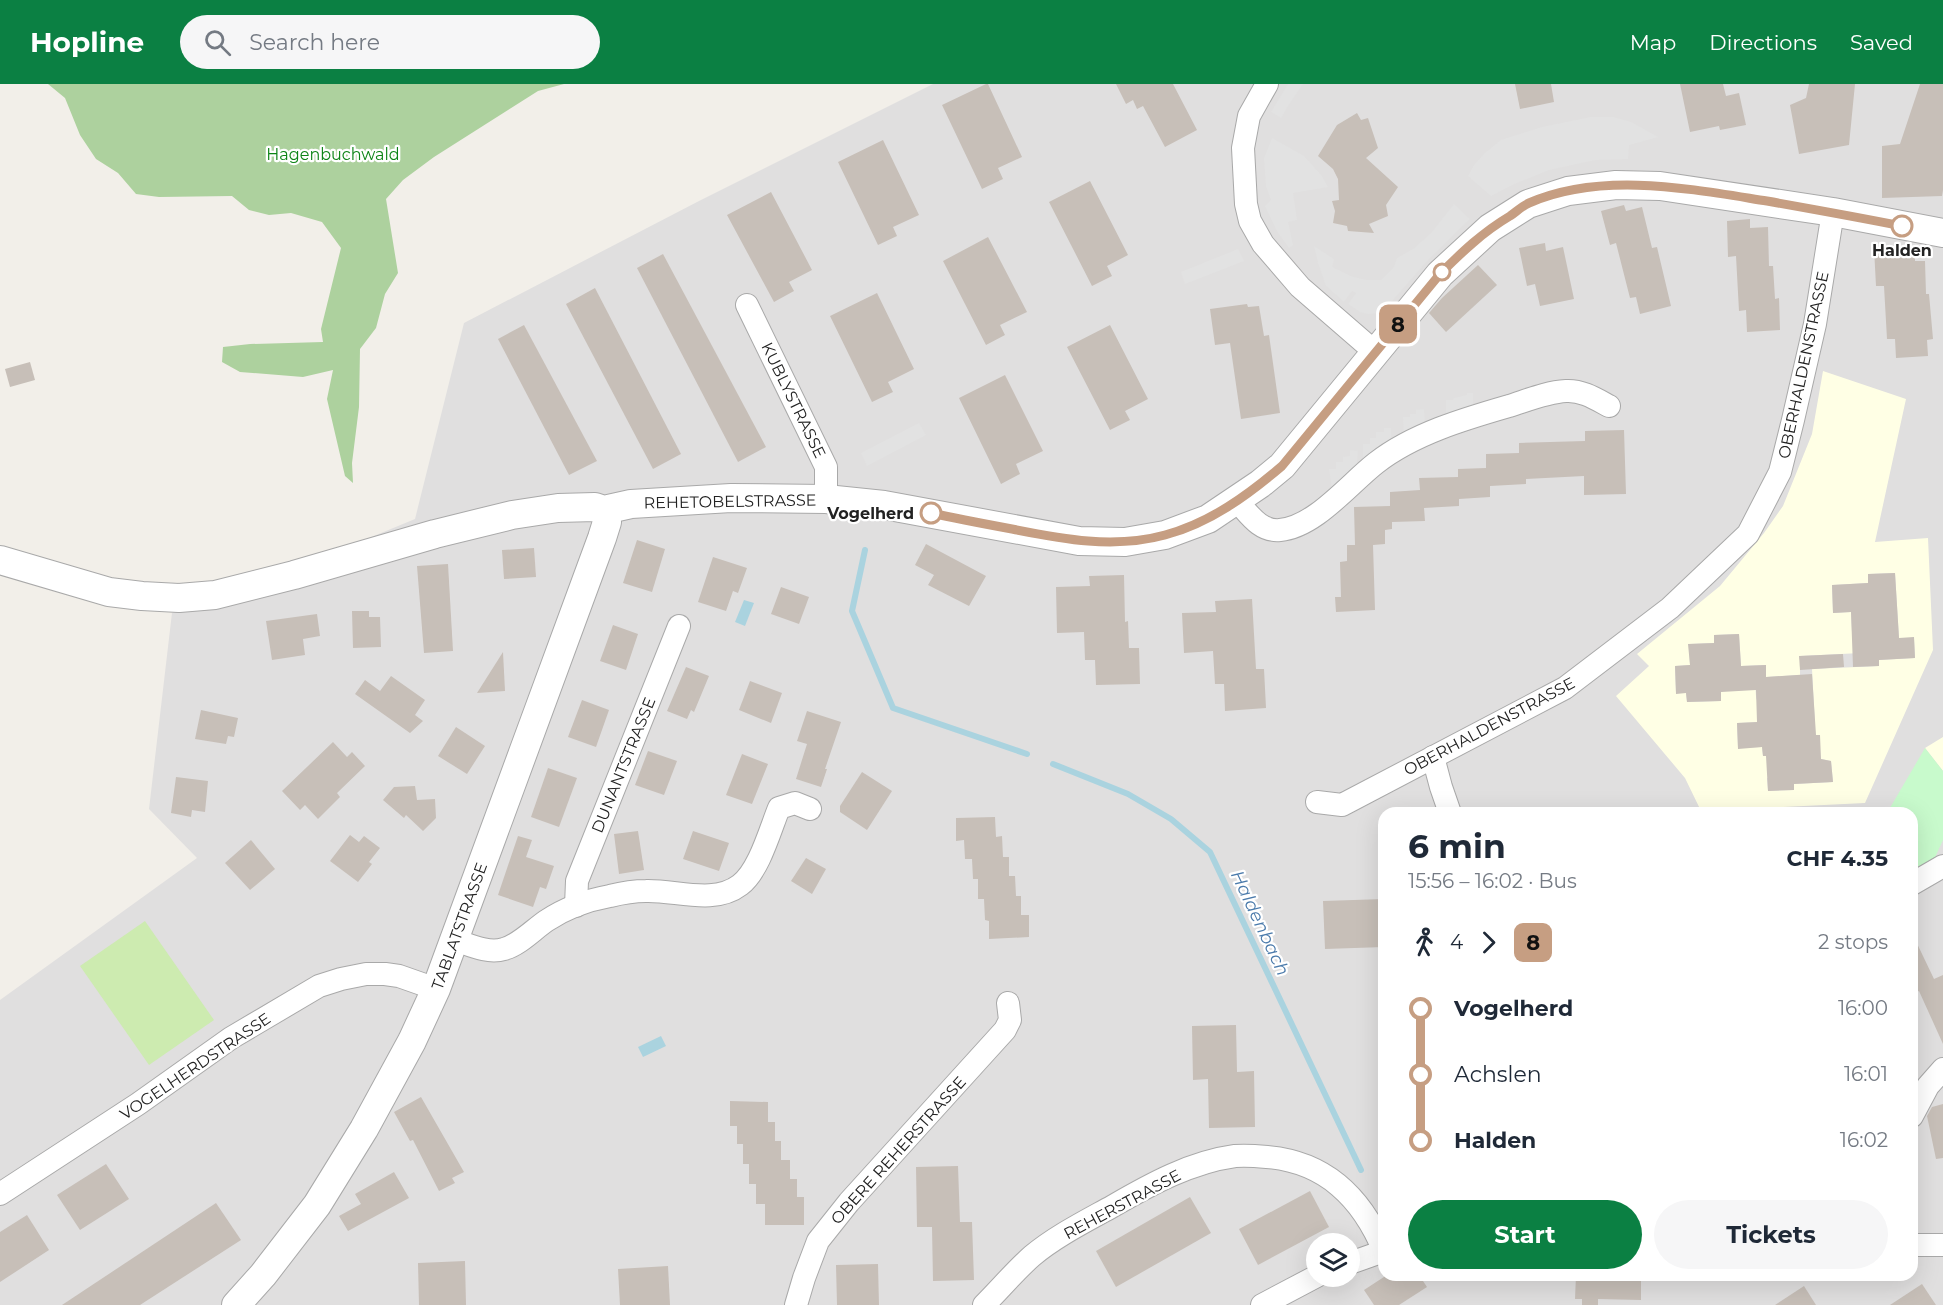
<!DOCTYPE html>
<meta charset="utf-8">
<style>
body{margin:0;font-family:Montserrat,sans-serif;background:#f6f6f7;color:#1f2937;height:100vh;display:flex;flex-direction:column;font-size:22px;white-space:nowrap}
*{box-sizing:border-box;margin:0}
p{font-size:20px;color:#747a83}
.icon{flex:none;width:33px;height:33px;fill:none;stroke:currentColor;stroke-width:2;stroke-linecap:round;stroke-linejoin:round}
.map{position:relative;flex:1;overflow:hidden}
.drawer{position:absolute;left:1378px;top:723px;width:540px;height:474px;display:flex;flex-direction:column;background:#fff;border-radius:18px;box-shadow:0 6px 24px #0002}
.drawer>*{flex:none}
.badge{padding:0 12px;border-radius:9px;font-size:21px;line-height:39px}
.controls{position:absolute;left:1306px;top:1149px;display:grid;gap:12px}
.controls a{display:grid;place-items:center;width:54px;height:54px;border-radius:50%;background:#fff;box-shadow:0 6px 24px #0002;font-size:30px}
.map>.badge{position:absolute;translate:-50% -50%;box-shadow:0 0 0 3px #fff}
.legs{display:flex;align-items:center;gap:9px;height:66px;padding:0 30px;font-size:20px}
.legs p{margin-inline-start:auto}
.summary{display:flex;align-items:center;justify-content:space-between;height:102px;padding:0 30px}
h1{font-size:33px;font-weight:700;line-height:45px}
.button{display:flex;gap:12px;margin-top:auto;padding:12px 30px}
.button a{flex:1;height:69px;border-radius:36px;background:#0b8043;color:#fff;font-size:24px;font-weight:700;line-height:69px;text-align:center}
.button a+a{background:#f6f6f7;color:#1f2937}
ul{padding:0 30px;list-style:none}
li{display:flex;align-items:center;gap:21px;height:66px;font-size:22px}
li i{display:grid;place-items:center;width:9px;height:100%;margin:0 8px;background:currentColor}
li i::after{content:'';width:15px;height:15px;margin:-8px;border:4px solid;border-radius:50%;background:#fff}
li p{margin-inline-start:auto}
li:first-child i{background:linear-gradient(#0000 50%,currentColor 0)}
li:last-child i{background:linear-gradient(currentColor 50%,#0000 0)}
header{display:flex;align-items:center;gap:36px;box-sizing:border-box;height:84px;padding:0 30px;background:#0b8043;color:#fff}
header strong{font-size:28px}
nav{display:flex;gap:33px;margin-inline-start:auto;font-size:21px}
.search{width:420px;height:54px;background:#f6f6f7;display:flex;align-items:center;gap:15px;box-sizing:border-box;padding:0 21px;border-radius:33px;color:#747a83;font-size:22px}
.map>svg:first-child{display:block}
.residential{fill:#e0dfdf;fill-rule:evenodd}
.education{fill:#ffffe5;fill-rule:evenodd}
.grass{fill:#cdebb0}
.forest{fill:#add19e}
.park{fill:#c8facc}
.parking{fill:#e2e2e2}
.water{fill:#aad3df}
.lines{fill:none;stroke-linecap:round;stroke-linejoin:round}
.stream{stroke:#aad3df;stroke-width:6}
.building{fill:#c7bfb8}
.minor-casing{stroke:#a9a9a9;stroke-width:24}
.tertiary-casing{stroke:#a9a9a9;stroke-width:30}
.minor{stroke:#fff;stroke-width:22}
.tertiary{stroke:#fff;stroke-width:28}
.line-1-casing{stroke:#fff;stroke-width:14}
.line-1{stroke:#c69e82;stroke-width:9}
.stop-1-dot{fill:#fff;stroke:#c69e82;stroke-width:3}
.labels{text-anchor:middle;stroke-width:4.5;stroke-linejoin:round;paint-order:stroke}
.park-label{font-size:16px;fill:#0c8416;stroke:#fff}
.stop-label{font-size:16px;font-weight:bold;fill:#222;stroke:#fff}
.street-label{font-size:16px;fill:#222;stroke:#fff}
.water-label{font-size:18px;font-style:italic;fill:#4a7aab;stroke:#fff}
</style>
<header>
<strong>Hopline</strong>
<div class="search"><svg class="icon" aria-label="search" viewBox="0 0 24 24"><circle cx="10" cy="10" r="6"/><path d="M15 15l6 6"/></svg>Search here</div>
<nav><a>Map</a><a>Directions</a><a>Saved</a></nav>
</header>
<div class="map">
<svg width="1943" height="1221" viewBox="0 0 1943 1221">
<rect width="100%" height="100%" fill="#f2efe9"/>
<path class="residential" d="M 933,0 L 1943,0 L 1943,1221 L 0,1221 L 0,916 L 197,774 L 149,725 L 172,529 L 253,502 L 415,435 L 464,239 L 699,117 ZM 1384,729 L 1912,729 L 1912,1191 L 1384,1191 ZM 1317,1160 L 1350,1160 L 1350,1192 L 1317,1192 Z"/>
<g class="education">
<path d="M 1823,287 L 1906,315 L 1875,458 L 1928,454 L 1933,566 L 1865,719 L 1701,727 L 1685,694 L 1616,612 L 1649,582 L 1637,570 L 1720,502 L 1764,449 L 1783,422 L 1812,350 ZM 1895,489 L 1899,554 L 1914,554 L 1915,574 L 1879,576 L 1879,582 L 1812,585 L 1815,641 L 1805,652 L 1821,675 L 1831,677 L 1833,698 L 1794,700 L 1794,706 L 1768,707 L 1767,694 L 1774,693 L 1773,672 L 1763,672 L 1762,663 L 1738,664 L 1737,639 L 1763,638 L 1756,613 L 1755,594 L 1721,608 L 1721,617 L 1687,618 L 1686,609 L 1676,609 L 1675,582 L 1690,581 L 1689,560 L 1714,559 L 1714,551 L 1739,550 L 1741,582 L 1765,581 L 1766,593 L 1800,591 L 1800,572 L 1861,569 L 1860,548 L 1852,548 L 1851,528 L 1833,529 L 1832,501 L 1868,499 L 1868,490 Z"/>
<polygon points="1943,653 1943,687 1925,664"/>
</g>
<polygon class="grass" points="145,837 214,936 149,981 80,882"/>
<polygon class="forest" points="48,0 564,0 538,7 434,73 403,96 386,115 398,189 385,210 376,244 360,265 359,323 352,379 353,399 345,392 327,315 333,286 303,293 240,288 222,278 223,263 250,260 323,258 321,245 341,164 322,138 291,129 269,131 249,126 232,112 159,113 136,110 118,89 96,75 80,51 65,14"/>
<polygon class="park" points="1925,664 1943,687 1943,756 1932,780 1913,789 1912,729 1887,729"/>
<g class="parking">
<polygon points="1288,0 1303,0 1288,22 1281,34 1271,28"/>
<polygon points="1591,33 1613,33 1631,38 1658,53 1629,61 1628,75 1595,76 1549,86 1512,101 1491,112 1468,92 1474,81 1485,69 1501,56 1542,43"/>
<polygon points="1272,54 1304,72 1321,91 1328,103 1293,109 1297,136 1288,138 1293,161 1289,164 1277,147 1265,122 1271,116 1266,102 1264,74"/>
<polygon points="1454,120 1470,135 1428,176 1387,223 1378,229 1368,230 1360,228 1348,220 1356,209 1352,207 1344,218 1326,202 1318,179 1314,162 1334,175 1332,183 1353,193 1367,196 1381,196 1394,183 1397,174 1413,165 1431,149"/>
<polygon points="1238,165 1244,177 1185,200 1181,188"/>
<polygon points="1467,309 1473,309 1473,325 1446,334 1446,316 1453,316 1454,314 1467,311"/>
<polygon points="1424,325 1425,342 1404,352 1403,333 1410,333 1410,330 1416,330 1416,326"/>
<polygon points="919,339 926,351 867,382 861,369"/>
<polygon points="1384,344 1391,344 1391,359 1363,377 1363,360 1370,360 1370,354 1376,354 1376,348 1384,348"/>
<polygon points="1350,366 1358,367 1357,382 1332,406 1329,385 1336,385 1336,378 1343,378 1343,373 1350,372"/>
</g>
<g class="water">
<polygon points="744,516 754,519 745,542 735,538"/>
<polygon points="661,952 666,962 643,973 638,963"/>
</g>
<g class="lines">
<g class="stream">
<polyline points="865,466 852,527 893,624 1027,670"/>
<polyline points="1053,680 1128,710 1171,735 1210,768 1361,1086"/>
</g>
</g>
<g class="building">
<polygon points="986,0 988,0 1022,73 998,84 1003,95 982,105 942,21"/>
<polygon points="1116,0 1173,0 1197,46 1165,63 1143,22 1137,25 1133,16 1126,20"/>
<polygon points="1515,0 1551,0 1554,18 1520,25"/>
<polygon points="1680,0 1723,0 1726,12 1739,9 1746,41 1720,46 1719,42 1690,48"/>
<polygon points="1809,0 1855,0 1849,61 1799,70 1790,21 1806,14"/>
<polygon points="1920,0 1943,0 1943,106 1942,112 1882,114 1882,62 1900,60"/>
<polygon points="1357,29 1361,36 1368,34 1378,64 1366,74 1398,103 1386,121 1388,132 1369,140 1374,149 1348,147 1347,142 1333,139 1335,127 1332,117 1339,116 1338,95 1333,85 1318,72 1337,41"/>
<polygon points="883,56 919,131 893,143 897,152 878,161 838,78"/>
<polygon points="1090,97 1128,171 1107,182 1112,192 1092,202 1049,118"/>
<polygon points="771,108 812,186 789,198 794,207 774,218 727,131"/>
<polygon points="1624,121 1626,127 1642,123 1652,164 1657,163 1671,222 1640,230 1636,213 1630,214 1616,159 1610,161 1601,127"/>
<polygon points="1750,135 1750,144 1768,143 1769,182 1773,182 1775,215 1779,214 1780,246 1747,248 1746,226 1739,227 1736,172 1728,173 1727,137"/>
<polygon points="988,153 1027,228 1000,241 1005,251 986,261 943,177"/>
<polygon points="1545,159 1546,167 1563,163 1574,215 1540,222 1535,200 1527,202 1519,164"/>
<polygon points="1899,163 1899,171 1915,170 1915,177 1925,177 1926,210 1929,210 1933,255 1927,256 1928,272 1896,274 1895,255 1887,255 1884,202 1876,202 1874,164"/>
<polygon points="663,170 766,363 738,378 637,184"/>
<polygon points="1478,181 1497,201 1446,248 1429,229 1442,214"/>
<polygon points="595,204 681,370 653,385 566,220"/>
<polygon points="877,209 914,285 888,298 893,308 872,318 830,232"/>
<polygon points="1247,220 1248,223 1259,222 1264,252 1269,251 1280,329 1241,335 1230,259 1215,261 1210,225"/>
<polygon points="524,241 597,377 569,391 498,255"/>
<polygon points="1110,241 1148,315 1125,327 1130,336 1110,346 1067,263"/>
<polygon points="30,278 35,296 10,303 5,285"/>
<polygon points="1005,291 1043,367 1016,380 1020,390 1001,400 959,314"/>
<polygon points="1624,346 1626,410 1584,411 1584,392 1526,395 1526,400 1490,402 1490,413 1459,415 1459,422 1424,424 1425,437 1392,438 1392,445 1385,446 1385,460 1373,461 1375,526 1336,528 1335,513 1341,513 1340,478 1347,477 1347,461 1355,461 1354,423 1390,422 1390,408 1420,406 1419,394 1458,393 1458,385 1486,384 1486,370 1519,369 1519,359 1585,357 1585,347"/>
<polygon points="637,456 665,465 652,508 623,499"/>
<polygon points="926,460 986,492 969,522 928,501 934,491 915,481"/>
<polygon points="534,464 536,493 504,495 502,466"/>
<polygon points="713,473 747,484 738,509 733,507 726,527 698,518"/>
<polygon points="448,480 453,567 424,569 417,482"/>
<polygon points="1895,489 1899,554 1914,553 1915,574 1879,576 1879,582 1853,583 1851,528 1833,529 1832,501 1868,499 1868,490"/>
<polygon points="1124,491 1125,538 1128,537 1129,564 1139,564 1140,600 1096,601 1095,576 1085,576 1084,548 1057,549 1056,503 1090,502 1089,492"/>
<polygon points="781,503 809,513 799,540 771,530"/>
<polygon points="1252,515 1256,585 1264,585 1266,624 1225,627 1224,600 1215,600 1213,567 1184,569 1182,529 1216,528 1215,517"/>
<polygon points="352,527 369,527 369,533 380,533 381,563 353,564"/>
<polygon points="317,530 320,552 303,555 305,571 272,576 266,537"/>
<polygon points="613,541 638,550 626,586 600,577"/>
<polygon points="1739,550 1741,582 1766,581 1766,593 1812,590 1816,651 1820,651 1821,675 1831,677 1833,698 1794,700 1794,706 1768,707 1766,672 1763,672 1762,663 1738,665 1737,639 1757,638 1756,606 1721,608 1721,617 1687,618 1686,609 1676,610 1675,582 1690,581 1688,560 1714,559 1714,551"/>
<polygon points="503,568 505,607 477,609"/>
<polygon points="1843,570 1844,583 1800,586 1799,572"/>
<polygon points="686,583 709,592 694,628 691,626 687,635 667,627"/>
<polygon points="391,592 425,616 415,631 423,637 410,649 355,610 365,596 380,607"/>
<polygon points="750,597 782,609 771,639 739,626"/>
<polygon points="582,616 609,626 596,663 568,653"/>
<polygon points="201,626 238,634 234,653 228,652 226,660 195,655"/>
<polygon points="807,627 841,638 825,685 827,685 821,703 796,695 807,660 797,657"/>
<polygon points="456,643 485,662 467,690 438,672"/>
<polygon points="333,658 347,673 352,668 365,682 337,709 340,713 318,735 305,721 300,726 282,707"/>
<polygon points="648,667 677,677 664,711 635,701"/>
<polygon points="742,670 768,680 752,720 726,711"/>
<polygon points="548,684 577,694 559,743 531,733"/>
<polygon points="862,688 892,707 867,746 840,728 840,722"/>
<polygon points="176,693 208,697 205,728 192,726 191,733 171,729"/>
<polygon points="415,702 417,716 435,715 436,734 423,747 406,731 404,734 383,716 394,703"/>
<polygon points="995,733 996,753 1002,752 1003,773 1009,773 1009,792 1015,792 1016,812 1021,812 1021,831 1029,831 1029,853 989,855 989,837 985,836 984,815 978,815 978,795 973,795 972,775 965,775 964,756 956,757 956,734"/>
<polygon points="638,747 644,786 619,790 614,750"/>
<polygon points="693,747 729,759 719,787 683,775"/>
<polygon points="350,751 359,758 364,752 380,764 369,778 372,780 358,798 330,777"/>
<polygon points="518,752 532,756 526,773 554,782 546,805 540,803 533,823 498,811"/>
<polygon points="251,756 275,785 250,806 225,779"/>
<polygon points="806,774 826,785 812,810 791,797"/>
<polygon points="1384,815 1384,863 1325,865 1323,817"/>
<polygon points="1912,849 1934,895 1943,891 1943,960 1919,907 1912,910"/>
<polygon points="1236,941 1237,988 1254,987 1255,1043 1209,1044 1208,995 1193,996 1192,942"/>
<polygon points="421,1013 464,1088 452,1094 455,1099 439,1107 413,1056 410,1057 394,1028"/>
<polygon points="730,1017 768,1018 768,1038 775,1038 775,1057 781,1057 781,1076 790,1076 790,1095 797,1095 797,1113 804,1113 804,1141 765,1141 765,1120 756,1120 756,1100 749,1100 749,1080 743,1080 743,1060 737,1060 737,1042 730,1042"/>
<polygon points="1943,1020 1943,1074 1936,1075 1927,1032 1932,1023"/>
<polygon points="106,1080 129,1115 80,1146 57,1111"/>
<polygon points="958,1082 960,1138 972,1138 974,1196 933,1197 932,1143 917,1143 916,1083"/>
<polygon points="394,1088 409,1114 348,1147 339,1132 361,1120 355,1110"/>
<polygon points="1310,1107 1329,1143 1258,1181 1239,1145"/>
<polygon points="1190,1113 1211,1149 1116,1203 1096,1167"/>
<polygon points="216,1119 241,1156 140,1221 62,1221"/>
<polygon points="27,1131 49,1166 0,1198 0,1148"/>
<polygon points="465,1177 466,1221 419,1221 418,1179"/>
<polygon points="878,1180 879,1221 837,1221 836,1181"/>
<polygon points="668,1182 670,1221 620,1221 618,1185"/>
<polygon points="1387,1191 1419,1191 1427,1203 1399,1221 1374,1221 1364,1206"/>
<polygon points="1576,1191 1641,1191 1641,1216 1598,1215 1598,1221 1582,1221 1582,1215 1575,1215"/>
<polygon points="1922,1200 1936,1221 1890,1221"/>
<polygon points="1804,1202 1816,1221 1775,1221"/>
</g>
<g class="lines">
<defs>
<g id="minor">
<polyline points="1267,0 1249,32 1243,64 1246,120 1250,137 1263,160 1300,203 1375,268"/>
<polyline points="747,221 826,383 826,415"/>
<path d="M 1237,417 C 1249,430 1260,448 1280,446 C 1315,443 1349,400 1376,379 C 1413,350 1464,335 1509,322 C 1528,316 1547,308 1566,307 C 1582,306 1596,315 1609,322"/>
<polyline points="1433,673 1441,703 1450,729"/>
<polyline points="1317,718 1342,721 1565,604 1670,524 1748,450 1780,388 1793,336 1815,240 1833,128"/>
<polyline points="1912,800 1943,782"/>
<polyline points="576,822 577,797 679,542"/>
<path d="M 455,856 C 470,861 488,870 504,865 C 519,861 533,846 546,837 C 564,825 588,816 610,812 C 622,809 634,807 646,807 C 676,806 714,821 740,801 C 759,787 770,746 779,724 L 795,719 L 810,725"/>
<polyline points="1912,1032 1928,1002 1943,985"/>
<polyline points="0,1110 138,1020 231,954 319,902 341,895 366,890 385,890 399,892 436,905"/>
<polyline points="1912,1161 1943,1161"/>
<polyline points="1350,1179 1384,1167"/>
<polyline points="796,1221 804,1194 818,1157 849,1118 1005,946 1010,936 1008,919"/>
<path d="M 984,1221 C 1000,1205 1015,1187 1032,1172 C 1056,1152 1086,1137 1113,1122 C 1151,1100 1191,1078 1235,1072 C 1246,1071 1257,1072 1267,1073 C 1326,1078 1362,1114 1384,1167"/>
<polyline points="1262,1221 1317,1192"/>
</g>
<g id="tertiary">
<polyline points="0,476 109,508 142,512 179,514 215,511 294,491 435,450 512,431 558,424 595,423 604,426 631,420 731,414 826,415 884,421 1079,457 1125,458 1165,451 1208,435 1260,400 1282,382 1440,190 1490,144 1528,120 1568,107 1616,101 1660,102 1833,128 1943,149"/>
<polyline points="236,1221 263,1191 317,1121 364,1045 412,957 436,905 602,454 607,438 604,426"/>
</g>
</defs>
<use href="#minor" class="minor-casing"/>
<use href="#tertiary" class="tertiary-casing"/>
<use href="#minor" class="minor"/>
<use href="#tertiary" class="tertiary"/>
</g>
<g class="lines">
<defs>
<path id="line-1" d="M 931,429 C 958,435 985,440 1012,445 C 1062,455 1114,465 1165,451 C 1210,439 1248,411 1282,382 L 1440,190 C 1462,168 1483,148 1510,132 C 1516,128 1522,122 1529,119 C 1602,87 1691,105 1767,117 C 1812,125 1857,133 1902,142"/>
</defs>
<use href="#line-1" class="line-1-casing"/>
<use href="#line-1" class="line-1"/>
</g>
<g class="stop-1-dot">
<circle cx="1902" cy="142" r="10"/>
<circle cx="1442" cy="188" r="8"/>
<circle cx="931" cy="429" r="10"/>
</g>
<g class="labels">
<g class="park-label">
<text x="333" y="76">Hagenbuchwald</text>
</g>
<g class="stop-label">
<text x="1902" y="172">Halden</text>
<text x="914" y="435" text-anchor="end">Vogelherd</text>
</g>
<g class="street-label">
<text transform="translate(1803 281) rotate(-78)" y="6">OBERHALDENSTRASSE</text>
<text transform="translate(794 316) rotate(64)" y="6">KUBLYSTRASSE</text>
<text transform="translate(730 417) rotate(-1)" y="6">REHETOBELSTRASSE</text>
<text transform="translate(1489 642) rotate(-28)" y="6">OBERHALDENSTRASSE</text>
<text transform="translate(623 681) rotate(-68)" y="6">DUNANTSTRASSE</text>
<text transform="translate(459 842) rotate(-70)" y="6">TABLATSTRASSE</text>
<text transform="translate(195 982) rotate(-34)" y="6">VOGELHERDSTRASSE</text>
<text transform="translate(898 1066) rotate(-48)" y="6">OBERE REHERSTRASSE</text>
<text transform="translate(1122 1120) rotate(-28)" y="6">REHERSTRASSE</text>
</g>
<g class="water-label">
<text transform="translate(1260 839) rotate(65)" y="6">Haldenbach</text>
</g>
</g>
</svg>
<div class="controls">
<a><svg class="icon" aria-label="layers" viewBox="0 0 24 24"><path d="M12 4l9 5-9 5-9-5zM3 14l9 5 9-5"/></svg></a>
</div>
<b class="badge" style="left:1398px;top:240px;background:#c69e82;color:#111">8</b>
<section class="drawer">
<div class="summary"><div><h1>6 min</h1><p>15:56 – 16:02 · Bus</p></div><b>CHF 4.35</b></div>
<div class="legs"><svg class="icon" aria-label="walk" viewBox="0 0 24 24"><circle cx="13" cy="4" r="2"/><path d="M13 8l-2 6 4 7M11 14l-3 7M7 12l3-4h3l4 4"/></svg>4<svg class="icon" aria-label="forward" viewBox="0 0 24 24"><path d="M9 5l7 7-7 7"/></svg><b class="badge" style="background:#c69e82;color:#111">8</b><p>2 stops</p></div>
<ul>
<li><i style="color:#c69e82"></i><b>Vogelherd</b><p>16:00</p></li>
<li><i style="color:#c69e82"></i><span>Achslen</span><p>16:01</p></li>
<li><i style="color:#c69e82"></i><b>Halden</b><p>16:02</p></li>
</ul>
<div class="button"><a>Start</a><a>Tickets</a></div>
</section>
</div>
